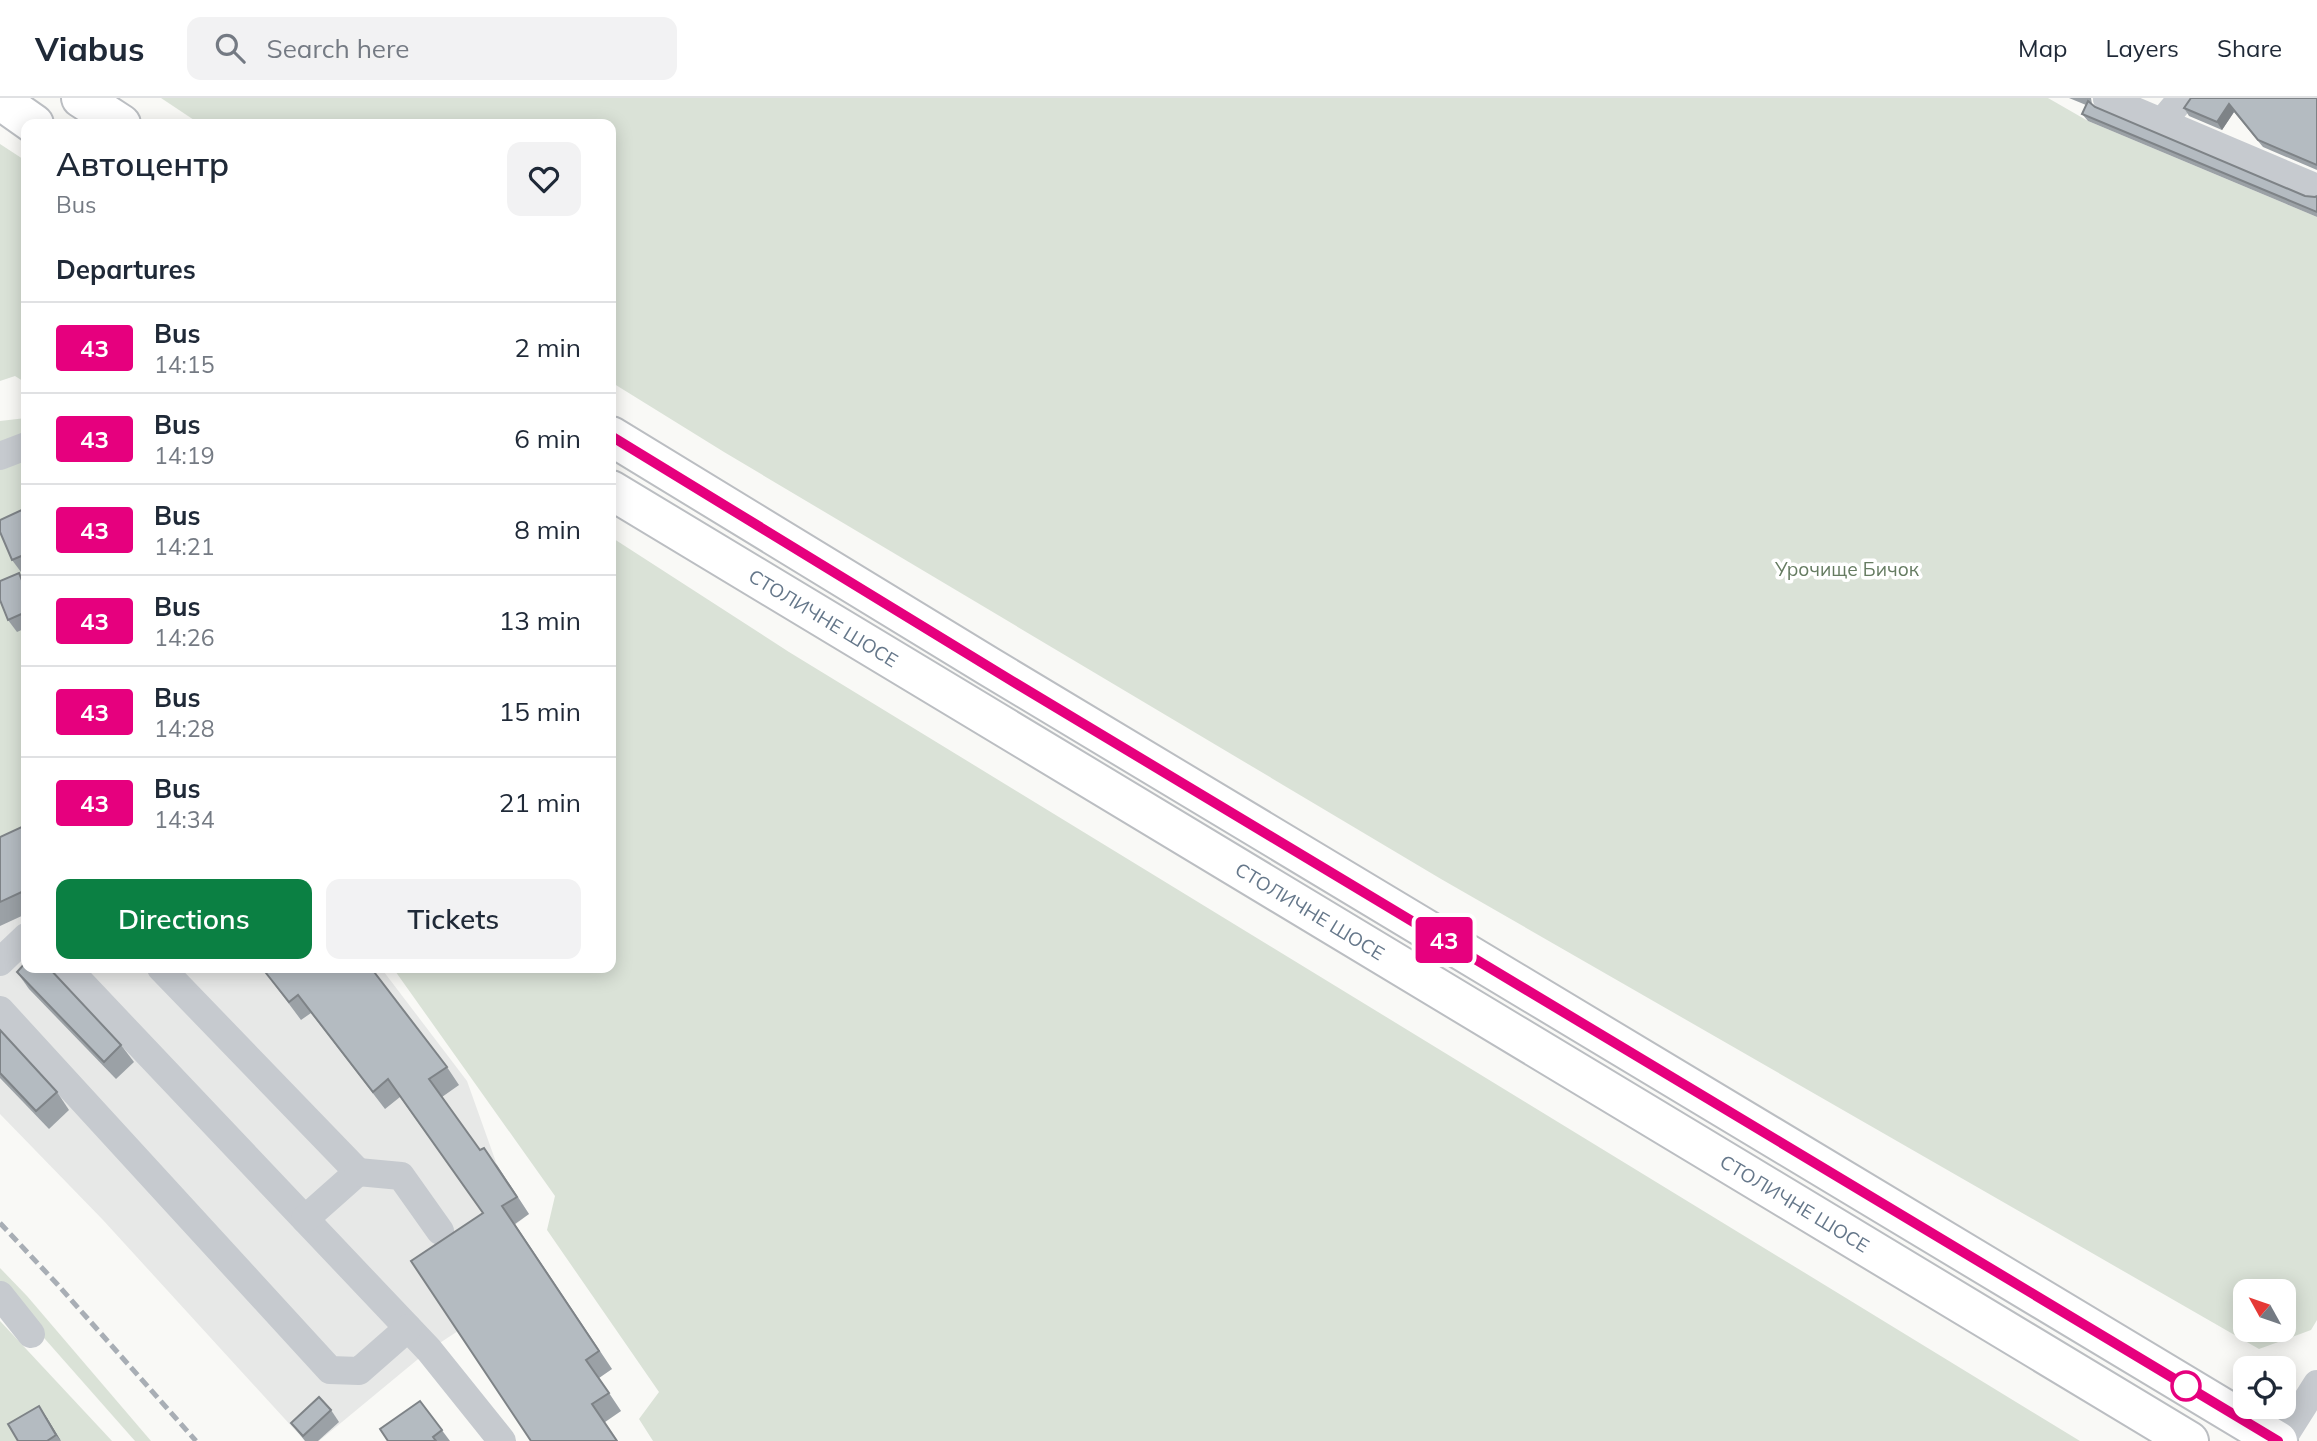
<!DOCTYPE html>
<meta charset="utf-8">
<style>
body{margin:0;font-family:Mulish,sans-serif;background:#f2f2f3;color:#1f2937;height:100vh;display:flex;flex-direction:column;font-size:26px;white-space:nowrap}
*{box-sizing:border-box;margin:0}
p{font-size:23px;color:#747a83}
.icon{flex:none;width:38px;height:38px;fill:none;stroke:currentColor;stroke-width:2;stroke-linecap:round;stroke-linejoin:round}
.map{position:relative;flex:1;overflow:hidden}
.details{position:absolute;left:21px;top:21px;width:595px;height:854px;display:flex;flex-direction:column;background:#fff;border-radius:14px;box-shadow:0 4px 18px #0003}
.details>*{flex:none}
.badge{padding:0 14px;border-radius:5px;font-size:24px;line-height:46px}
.needle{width:46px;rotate:310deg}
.controls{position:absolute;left:2233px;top:1181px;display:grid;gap:14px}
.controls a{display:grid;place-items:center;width:63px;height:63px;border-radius:14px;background:#fff;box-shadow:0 4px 18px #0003;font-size:35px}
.map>.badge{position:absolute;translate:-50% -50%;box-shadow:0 0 0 4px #fff}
h2{padding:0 35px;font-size:26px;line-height:63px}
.round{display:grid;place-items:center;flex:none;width:74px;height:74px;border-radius:14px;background:#f2f2f3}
.summary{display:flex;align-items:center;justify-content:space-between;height:119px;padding:0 35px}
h1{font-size:33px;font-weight:600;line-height:52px}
.button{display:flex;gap:14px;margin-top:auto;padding:14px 35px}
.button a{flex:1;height:80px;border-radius:14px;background:#0b8043;color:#fff;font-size:28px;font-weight:600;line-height:80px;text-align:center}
.button a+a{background:#f2f2f3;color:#1f2937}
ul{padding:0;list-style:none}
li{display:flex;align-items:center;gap:21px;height:91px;padding:0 35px;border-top:2px solid #e0e1e3}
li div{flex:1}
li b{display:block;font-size:26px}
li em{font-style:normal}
li .badge{min-width:77px;font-weight:700;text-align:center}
header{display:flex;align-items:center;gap:42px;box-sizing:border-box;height:98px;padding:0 35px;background:#fff;border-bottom:2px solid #e0e1e3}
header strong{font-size:33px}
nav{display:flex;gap:38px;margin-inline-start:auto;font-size:24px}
.search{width:490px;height:63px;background:#f2f2f3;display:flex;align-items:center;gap:18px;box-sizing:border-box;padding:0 24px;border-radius:14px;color:#747a83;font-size:26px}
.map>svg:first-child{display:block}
.built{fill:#e7e8e7}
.green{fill:#dae2d7;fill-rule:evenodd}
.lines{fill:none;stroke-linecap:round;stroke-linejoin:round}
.highway-casing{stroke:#bbbec2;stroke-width:42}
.minor{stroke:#c6cacf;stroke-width:28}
.highway{stroke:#fff;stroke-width:38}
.rail{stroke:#a8aeb5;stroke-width:5;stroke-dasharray:10 5;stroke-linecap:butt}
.wall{fill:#9ba1a6}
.shaded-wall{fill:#7e8387}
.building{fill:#b4bbc1;stroke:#7e8387;stroke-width:2}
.line-casing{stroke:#fff;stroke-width:16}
.line{stroke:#e6007e;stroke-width:10}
.stop-dot{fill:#fff;stroke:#e6007e;stroke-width:3.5}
.labels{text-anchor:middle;stroke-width:7;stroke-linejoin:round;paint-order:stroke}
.park-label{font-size:19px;fill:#657b61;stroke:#fff}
.street-label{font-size:19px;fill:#65778a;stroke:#fff}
</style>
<header>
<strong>Viabus</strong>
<div class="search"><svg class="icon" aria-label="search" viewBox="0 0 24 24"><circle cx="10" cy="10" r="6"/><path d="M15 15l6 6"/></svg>Search here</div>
<nav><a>Map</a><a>Layers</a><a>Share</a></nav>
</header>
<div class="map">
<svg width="2317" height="1343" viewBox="0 0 2317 1343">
<rect width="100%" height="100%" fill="#f9f9f6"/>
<polygon class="built" points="26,750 26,870 381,870 467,983 497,1067 529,1116 515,1127 612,1271 599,1280 621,1313 605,1324 618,1343 532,1343 458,1233 429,1252 319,1343 305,1343 103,1122 0,1016 0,763"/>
<g class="green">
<path d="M 161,0 L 2048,0 L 2088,23 L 2317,119 L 2317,1222 L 2311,1232 L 2259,1251 L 1441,781 L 724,354 L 611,284 L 611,26 L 200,26 ZM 2245,1194 L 2284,1194 L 2284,1232 L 2245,1232 Z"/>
<polygon points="0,46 26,63 26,285 15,278 0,283"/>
<polygon points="26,320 26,732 0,745 0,323"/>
<polygon points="611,439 789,554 2080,1343 653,1343 639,1321 659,1294 547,1132 555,1098 393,870 611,870"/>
<polygon points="0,1170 27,1198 151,1343 135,1343 0,1190"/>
<polygon points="0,1223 112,1343 0,1343"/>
</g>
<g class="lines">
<defs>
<g id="highway">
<polyline points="81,0 121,26"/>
<polyline points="0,2 34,26"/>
<polyline points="611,338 988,568 2278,1343"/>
<path id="s1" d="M 611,392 L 2189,1343"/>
</g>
</defs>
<use href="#highway" class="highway-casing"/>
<g class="minor">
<polyline points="2107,1 2317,90"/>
<polyline points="2162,24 2182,0"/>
<polyline points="0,358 26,348"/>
<polyline points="0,864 26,839"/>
<polyline points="67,870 429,1252 502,1343"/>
<polyline points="161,870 358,1074 305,1121"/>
<polyline points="0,912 330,1272 359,1273 408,1230"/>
<polyline points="358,1074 401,1078 440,1133"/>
<polyline points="0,1197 31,1236"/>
<polyline points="2281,1343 2317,1286"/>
</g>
<use href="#highway" class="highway"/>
<polyline class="rail" points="0,1125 58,1187 196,1343"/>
</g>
<g class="wall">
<polygon points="2069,0 2091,0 2092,6 2095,9 2305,98 2315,99 2317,98 2317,119 2088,23 2082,16 2086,7"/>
<polygon points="2317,0 2317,72 2263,49 2234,14 2222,32 2189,18 2184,10"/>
<polygon points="26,410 26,472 21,474 12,462"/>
<polygon points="19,475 26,485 26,530 17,534 8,522"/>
<polygon points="26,727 26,816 0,828 0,739"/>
<polygon points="17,874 121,947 134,964 116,981 29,891"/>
<polygon points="266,875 447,969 459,987 442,999 480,1052 497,1067 529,1116 515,1126 612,1271 599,1280 621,1313 605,1324 531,1343 483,1115 400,999 385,1011 311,915 301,922"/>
<polygon points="0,932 57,994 69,1012 49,1031 0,980"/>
<polygon points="420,1303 450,1343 388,1343"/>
<polygon points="331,1312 339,1324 318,1343 305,1343 291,1325"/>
<polygon points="47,1320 61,1343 18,1343"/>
</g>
<g class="shaded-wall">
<polygon points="2229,6 2234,14 2222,32 2217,24"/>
<polygon points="19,475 26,485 26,492"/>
<polygon points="39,1308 47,1320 61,1343 56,1337"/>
</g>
<g class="building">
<polygon points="2191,0 2317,0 2317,67 2258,42 2229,6 2217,24 2184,10"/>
<polygon points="2088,3 2095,9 2305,98 2315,99 2317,98 2317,114 2082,16"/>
<polygon points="26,410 26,456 12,462 0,434 0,422"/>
<polygon points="19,475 26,492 26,514 8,522 0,502 0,483"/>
<polygon points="26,727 26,792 0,804 0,739"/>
<polygon points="26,864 26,870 49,870 121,947 104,964 17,874"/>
<polygon points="273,870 371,870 447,969 429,981 480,1052 484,1050 517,1099 502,1108 599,1253 586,1262 609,1295 592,1306 617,1343 531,1343 411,1163 483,1115 388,981 373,994 298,897 289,904 266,875"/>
<polygon points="0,932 57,994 36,1013 0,975"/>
<polygon points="319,1299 331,1312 303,1338 291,1325"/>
<polygon points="420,1303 442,1332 433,1339 436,1343 388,1343 380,1331"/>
<polygon points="39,1308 56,1337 47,1343 18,1343 8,1326"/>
</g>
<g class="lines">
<defs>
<polyline id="line" points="611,338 1012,583 2278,1343"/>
</defs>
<use href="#line" class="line-casing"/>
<use href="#line" class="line"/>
</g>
<circle class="stop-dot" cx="2186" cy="1288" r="14"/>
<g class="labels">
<g class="park-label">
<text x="1847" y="478">Урочище Бичок</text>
</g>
<g class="street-label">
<text dy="7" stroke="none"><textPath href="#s1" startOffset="248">СТОЛИЧНЕ ШОСЕ</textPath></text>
<text dy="7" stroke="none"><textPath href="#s1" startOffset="816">СТОЛИЧНЕ ШОСЕ</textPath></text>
<text dy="7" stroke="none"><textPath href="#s1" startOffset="1382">СТОЛИЧНЕ ШОСЕ</textPath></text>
</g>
</g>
</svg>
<div class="controls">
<a><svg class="needle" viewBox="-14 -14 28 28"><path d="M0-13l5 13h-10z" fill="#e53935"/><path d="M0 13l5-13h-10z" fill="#747a83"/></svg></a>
<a><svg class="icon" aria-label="locate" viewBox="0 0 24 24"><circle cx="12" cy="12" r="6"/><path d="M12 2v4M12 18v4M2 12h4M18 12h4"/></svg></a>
</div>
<b class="badge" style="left:1444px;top:842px;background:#e6007e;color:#fff">43</b>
<section class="details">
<div class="summary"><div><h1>Автоцентр</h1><p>Bus</p></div><a class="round"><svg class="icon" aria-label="heart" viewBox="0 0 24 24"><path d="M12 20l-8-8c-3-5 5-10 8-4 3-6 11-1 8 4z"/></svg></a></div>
<h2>Departures</h2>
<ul>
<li><span class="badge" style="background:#e6007e;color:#fff">43</span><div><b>Bus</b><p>14:15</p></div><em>2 min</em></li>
<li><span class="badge" style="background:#e6007e;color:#fff">43</span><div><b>Bus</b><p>14:19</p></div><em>6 min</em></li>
<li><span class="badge" style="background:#e6007e;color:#fff">43</span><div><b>Bus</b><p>14:21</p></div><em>8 min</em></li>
<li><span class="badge" style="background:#e6007e;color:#fff">43</span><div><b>Bus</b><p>14:26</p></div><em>13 min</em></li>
<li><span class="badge" style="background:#e6007e;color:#fff">43</span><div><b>Bus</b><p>14:28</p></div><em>15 min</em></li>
<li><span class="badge" style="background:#e6007e;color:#fff">43</span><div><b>Bus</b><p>14:34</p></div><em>21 min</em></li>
</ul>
<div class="button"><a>Directions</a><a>Tickets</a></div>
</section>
</div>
